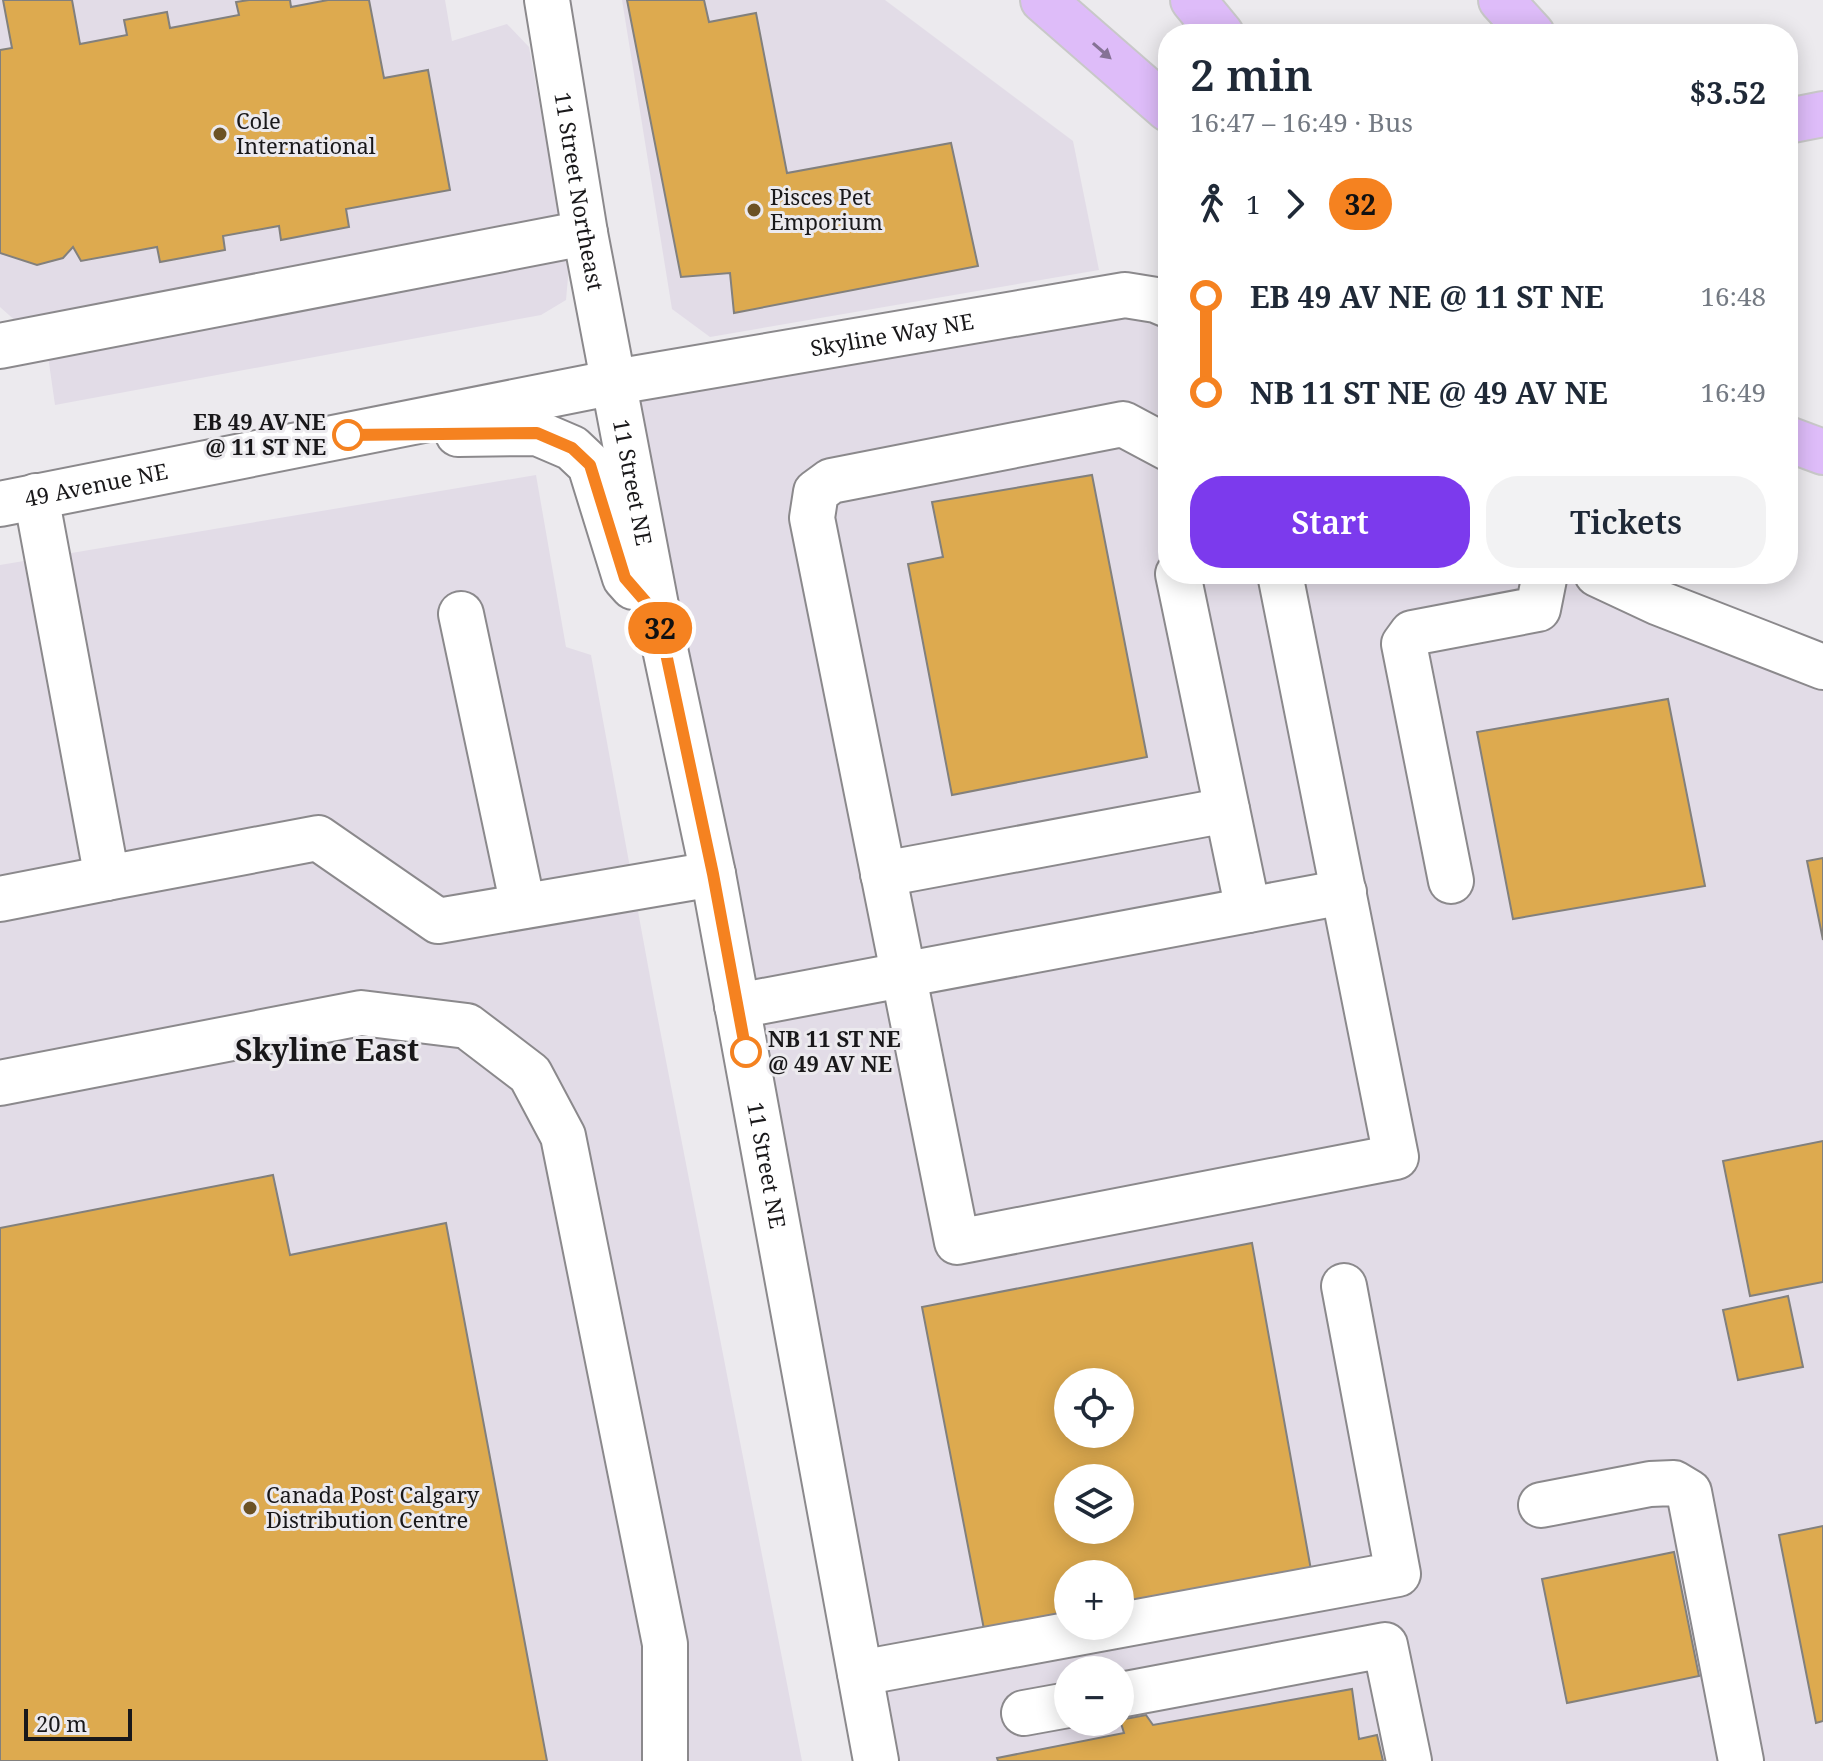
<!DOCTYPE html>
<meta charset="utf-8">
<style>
body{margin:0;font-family:"Noto Serif",serif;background:#f2f2f3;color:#1f2937;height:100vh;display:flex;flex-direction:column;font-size:30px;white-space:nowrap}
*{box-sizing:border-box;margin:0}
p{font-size:26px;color:#747a83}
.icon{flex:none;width:44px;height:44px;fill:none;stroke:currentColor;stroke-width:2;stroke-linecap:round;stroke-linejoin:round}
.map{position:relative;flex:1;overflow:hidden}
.side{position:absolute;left:1158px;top:24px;width:640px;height:560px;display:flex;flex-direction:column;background:#fff;border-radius:32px;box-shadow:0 4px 20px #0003}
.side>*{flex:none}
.badge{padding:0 16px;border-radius:26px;font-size:28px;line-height:52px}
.fabs{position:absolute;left:1054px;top:1368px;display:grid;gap:16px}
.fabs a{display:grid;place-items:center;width:80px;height:80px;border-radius:50%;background:#fff;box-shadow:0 4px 20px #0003;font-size:40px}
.scale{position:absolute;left:24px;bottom:20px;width:108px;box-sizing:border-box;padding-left:8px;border:4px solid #19181a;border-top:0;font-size:22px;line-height:28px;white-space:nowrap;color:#19181a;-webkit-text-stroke:6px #eceaee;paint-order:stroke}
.map>.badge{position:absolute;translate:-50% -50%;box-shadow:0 0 0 4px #fff}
.legs{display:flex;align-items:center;gap:12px;height:88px;padding:0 32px;font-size:26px}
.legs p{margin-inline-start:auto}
.headline{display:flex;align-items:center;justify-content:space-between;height:136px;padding:0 32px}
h1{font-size:44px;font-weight:600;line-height:60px}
.cta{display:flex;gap:16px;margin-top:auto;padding:16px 32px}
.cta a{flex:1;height:92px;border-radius:32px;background:#7c3aed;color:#fff;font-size:32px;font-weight:600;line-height:92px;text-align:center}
.cta a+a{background:#f2f2f3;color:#1f2937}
ul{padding:0 32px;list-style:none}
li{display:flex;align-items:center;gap:28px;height:96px;font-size:30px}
li i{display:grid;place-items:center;width:12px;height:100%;margin:0 10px;background:currentColor}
li i::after{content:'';width:20px;height:20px;margin:-10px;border:6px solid;border-radius:50%;background:#fff}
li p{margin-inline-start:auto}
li:first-child i{background:linear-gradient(#0000 50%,currentColor 0)}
li:last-child i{background:linear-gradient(currentColor 50%,#0000 0)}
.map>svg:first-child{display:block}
.built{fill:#e2dce7;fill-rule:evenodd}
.building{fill:#ddaa4f;stroke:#82807d;stroke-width:2;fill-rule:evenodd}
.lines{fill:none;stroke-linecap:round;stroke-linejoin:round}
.minor-casing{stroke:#8b898c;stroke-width:48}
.highway-casing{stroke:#c8c8c8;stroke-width:48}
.minor{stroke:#fff;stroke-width:44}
.highway{stroke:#debcf9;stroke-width:44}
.oneway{fill:#857295}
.line-1-casing{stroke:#fff;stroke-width:18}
.line-1{stroke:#f58220;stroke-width:12}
.poi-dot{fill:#6c5224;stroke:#eceaee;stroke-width:3}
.stop-1-dot{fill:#fff;stroke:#f58220;stroke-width:4}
.labels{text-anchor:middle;stroke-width:6;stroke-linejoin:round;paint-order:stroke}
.poi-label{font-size:22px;fill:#19181a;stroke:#eceaee;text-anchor:start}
.street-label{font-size:22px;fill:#19181a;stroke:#eceaee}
.stop-label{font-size:22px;font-weight:bold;fill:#19181a;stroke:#eceaee;text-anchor:end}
.district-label{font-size:30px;font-weight:bold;fill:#19181a;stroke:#eceaee}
</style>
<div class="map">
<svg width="1823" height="1761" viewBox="0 0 1823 1761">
<rect width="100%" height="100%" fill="#eceaee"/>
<g class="built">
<polygon points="0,0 445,0 452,41 507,24 529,47 569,266 566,300 541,315 55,405 47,349 0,307"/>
<polygon points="622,0 885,0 1073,141 1099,270 710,337 672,309"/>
<path d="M 1168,305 L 1168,574 L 1597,574 L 1823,667 L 1823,1761 L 876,1761 L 615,382 ZM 1068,1382 L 1120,1382 L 1120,1434 L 1068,1434 ZM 1068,1478 L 1120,1478 L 1120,1530 L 1068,1530 ZM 1068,1574 L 1120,1574 L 1120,1626 L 1068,1626 ZM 1068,1670 L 1120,1670 L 1120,1722 L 1068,1722 Z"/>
<polygon points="536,475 566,647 591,655 655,1004 802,1761 0,1761 0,565"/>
</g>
<g class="building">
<polygon points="3,0 72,0 80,44 127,35 124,20 167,12 170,28 239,15 236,2 249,0 290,0 291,7 328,0 369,0 384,78 428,70 450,190 346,209 349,227 281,240 279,226 223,236 225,250 160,262 157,247 81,261 73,247 63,258 37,265 0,253 0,50 12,48"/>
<polygon points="627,0 704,0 709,22 756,13 787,173 951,143 978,266 734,313 730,273 681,277"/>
<polygon points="1092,475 1147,757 952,795 908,564 943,557 932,502"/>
<polygon points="1668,699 1705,886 1513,919 1477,732"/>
<polygon points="1823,858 1823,940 1807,861"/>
<polygon points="1823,1141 1823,1282 1750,1296 1723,1161"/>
<polygon points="273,1175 290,1255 446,1223 547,1761 0,1761 0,1228"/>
<path d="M 1252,1243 L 1313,1581 L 1120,1619 L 1120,1574 L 1068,1574 L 1068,1626 L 987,1645 L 922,1307 ZM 1068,1382 L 1120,1382 L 1120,1434 L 1068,1434 ZM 1068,1478 L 1120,1478 L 1120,1530 L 1068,1530 Z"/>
<polygon points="1788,1296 1803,1367 1738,1380 1723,1310"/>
<polygon points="1823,1526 1823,1721 1816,1723 1779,1535"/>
<polygon points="1674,1552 1699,1676 1567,1703 1542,1579"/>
<polygon points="1352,1689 1359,1739 1377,1735 1383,1761 998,1761 997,1758 1124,1733 1120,1720 1146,1715 1153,1725"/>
</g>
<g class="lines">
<defs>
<g id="minor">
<path id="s1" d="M 547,0 L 585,233 L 658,616 L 713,874 L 876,1761"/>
<polyline points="0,346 585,233"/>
<polyline points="458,434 537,433 572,448 590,465 625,578 633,587"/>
<polyline points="1168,448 1123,424 831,481 816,492 812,518 957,1242 1396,1157 1280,574"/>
<polyline points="36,496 107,878 318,838 438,921 713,874"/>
<path id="s2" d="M 0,504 L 615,382 L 1125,295 L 1156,300 L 1168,305"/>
<polyline points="1178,574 1248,910"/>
<polyline points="1597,574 1659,603 1823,667"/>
<polyline points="461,614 523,906"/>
<polyline points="883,874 1227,810"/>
<polyline points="1451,881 1404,644 1412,633 1538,609 1545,574"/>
<polyline points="0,899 107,878"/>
<polyline points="737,1006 1344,892"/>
<polyline points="0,1083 361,1013 467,1026 530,1074 563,1136 665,1644 665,1761"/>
<polyline points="1541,1505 1650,1484 1674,1483 1689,1492 1741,1761"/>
<polyline points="860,1673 1398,1574 1344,1286"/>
<polyline points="1120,1695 1385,1645 1409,1761"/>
<polyline points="1024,1713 1068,1705"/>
</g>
<g id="highway">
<polyline points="1043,0 1168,109"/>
<polyline points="1193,0 1221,34"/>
<polyline points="1501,0 1532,34"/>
<polyline points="1788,121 1823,114"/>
<polyline points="1788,439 1823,452"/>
</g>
</defs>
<use href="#minor" class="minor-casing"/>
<use href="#highway" class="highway-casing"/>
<use href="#minor" class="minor"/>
<use href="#highway" class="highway"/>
</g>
<defs><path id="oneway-solid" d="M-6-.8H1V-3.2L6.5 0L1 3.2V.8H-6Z" transform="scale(2)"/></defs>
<use class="oneway" href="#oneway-solid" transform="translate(1102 51) rotate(41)"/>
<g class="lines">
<defs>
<polyline id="line-1" points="348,435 537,433 572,448 590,465 625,578 658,616 713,874 746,1052"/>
</defs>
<use href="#line-1" class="line-1-casing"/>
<use href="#line-1" class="line-1"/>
</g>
<g class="poi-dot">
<circle cx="220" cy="134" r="8"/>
<circle cx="754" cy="210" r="8"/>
<circle cx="250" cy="1508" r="8"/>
</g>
<g class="stop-1-dot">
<circle cx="348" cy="435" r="14"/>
<circle cx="746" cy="1052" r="14"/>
</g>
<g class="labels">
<g class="poi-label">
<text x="236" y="129">Cole<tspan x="236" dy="25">International</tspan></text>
<text x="770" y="205">Pisces Pet<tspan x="770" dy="25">Emporium</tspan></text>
<text x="266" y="1503">Canada Post Calgary<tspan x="266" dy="25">Distribution Centre</tspan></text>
</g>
<g class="street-label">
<text dy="8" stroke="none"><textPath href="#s1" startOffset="194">11 Street Northeast</textPath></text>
<text dy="8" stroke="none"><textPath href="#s2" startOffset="908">Skyline Way NE</textPath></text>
<text dy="8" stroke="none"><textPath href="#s1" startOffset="490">11 Street NE</textPath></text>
<text dy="8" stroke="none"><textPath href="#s2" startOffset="98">49 Avenue NE</textPath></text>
<text dy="8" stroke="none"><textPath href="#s1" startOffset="1186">11 Street NE</textPath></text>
</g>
<g class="stop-label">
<text x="326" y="430">EB 49 AV NE<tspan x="326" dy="25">@ 11 ST NE</tspan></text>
<text x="768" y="1047" text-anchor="start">NB 11 ST NE<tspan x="768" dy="25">@ 49 AV NE</tspan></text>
</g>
<g class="district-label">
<text x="327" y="1061">Skyline East</text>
</g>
</g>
</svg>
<div class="fabs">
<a><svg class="icon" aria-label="locate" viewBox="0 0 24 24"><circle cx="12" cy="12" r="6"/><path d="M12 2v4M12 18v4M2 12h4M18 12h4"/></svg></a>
<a><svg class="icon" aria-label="layers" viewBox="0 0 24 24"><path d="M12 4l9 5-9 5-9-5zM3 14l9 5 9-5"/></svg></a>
<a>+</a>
<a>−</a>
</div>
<div class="scale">20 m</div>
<b class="badge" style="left:660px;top:628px;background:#f58220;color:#111">32</b>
<section class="side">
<div class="headline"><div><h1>2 min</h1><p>16:47 – 16:49 · Bus</p></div><b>$3.52</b></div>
<div class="legs"><svg class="icon" aria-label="walk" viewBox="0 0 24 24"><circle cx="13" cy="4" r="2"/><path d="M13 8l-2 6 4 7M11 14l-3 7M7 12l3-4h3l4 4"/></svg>1<svg class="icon" aria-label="forward" viewBox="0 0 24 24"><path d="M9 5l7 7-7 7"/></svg><b class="badge" style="background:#f58220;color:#111">32</b></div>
<ul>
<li><i style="color:#f58220"></i><b>EB 49 AV NE @ 11 ST NE</b><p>16:48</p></li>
<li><i style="color:#f58220"></i><b>NB 11 ST NE @ 49 AV NE</b><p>16:49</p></li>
</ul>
<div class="cta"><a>Start</a><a>Tickets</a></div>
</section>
</div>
